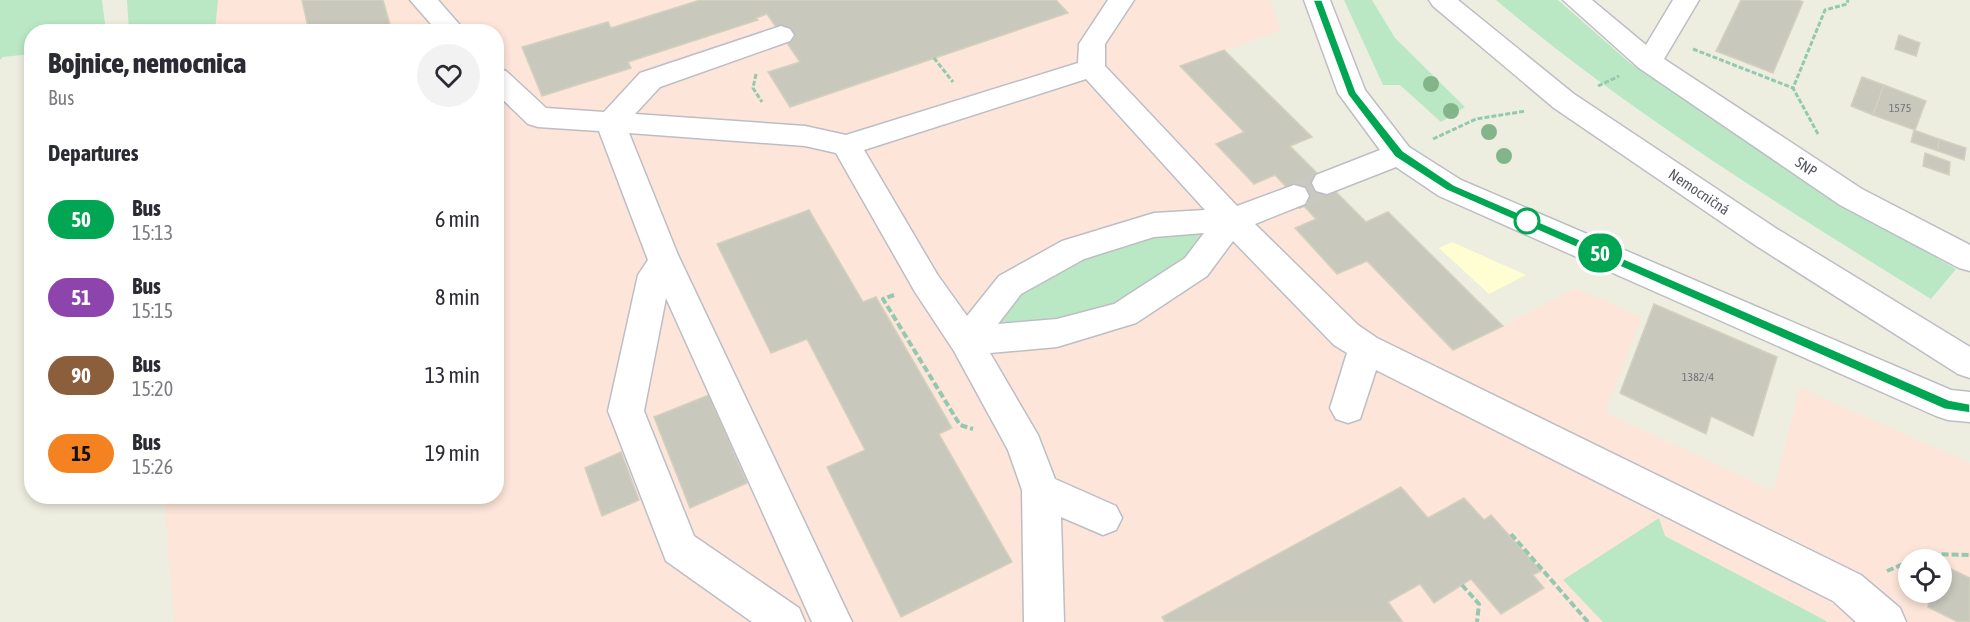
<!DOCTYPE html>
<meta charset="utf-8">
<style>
body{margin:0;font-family:"Asap Condensed",sans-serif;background:#f2f2f3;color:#2b2b33;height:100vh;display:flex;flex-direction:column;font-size:22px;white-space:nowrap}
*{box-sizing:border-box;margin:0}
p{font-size:20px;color:#7c7c81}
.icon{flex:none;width:33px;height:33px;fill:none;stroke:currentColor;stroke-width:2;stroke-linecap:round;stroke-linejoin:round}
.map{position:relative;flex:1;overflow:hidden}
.sheet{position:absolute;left:24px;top:24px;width:480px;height:480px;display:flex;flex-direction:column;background:#fff;border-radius:24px;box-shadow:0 3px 9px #0003}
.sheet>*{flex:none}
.badge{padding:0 12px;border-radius:20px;font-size:21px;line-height:39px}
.fabs{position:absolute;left:1898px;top:549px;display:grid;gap:12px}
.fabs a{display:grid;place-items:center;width:54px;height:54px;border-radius:50%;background:#fff;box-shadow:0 3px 9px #0003;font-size:30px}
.map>.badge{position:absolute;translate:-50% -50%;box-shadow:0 0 0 3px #fff}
h2{padding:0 24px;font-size:22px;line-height:54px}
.round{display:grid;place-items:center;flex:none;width:63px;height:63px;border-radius:32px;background:#f2f2f3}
.summary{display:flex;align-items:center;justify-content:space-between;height:102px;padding:0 24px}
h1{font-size:28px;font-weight:800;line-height:45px}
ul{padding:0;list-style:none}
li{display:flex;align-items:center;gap:18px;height:78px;padding:0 24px}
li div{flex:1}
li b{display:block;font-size:22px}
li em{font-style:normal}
li .badge{min-width:66px;font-weight:700;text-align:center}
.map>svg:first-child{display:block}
.commercial{fill:#fffed3}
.medical{fill:#fde5d9;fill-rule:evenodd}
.green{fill:#bae8c4}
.building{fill:#c8c8bd;stroke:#d3d1be;stroke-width:1.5}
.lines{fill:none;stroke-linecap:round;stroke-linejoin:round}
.minor-tunnel{stroke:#c9c9c1;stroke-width:28;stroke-dasharray:28 14;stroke-linecap:butt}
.minor-casing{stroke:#bdbec5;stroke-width:3}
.path-far1{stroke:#93c9ae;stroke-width:3;stroke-dasharray:5 2;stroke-linecap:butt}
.path{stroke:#93c9ae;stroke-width:4;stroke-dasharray:7 3;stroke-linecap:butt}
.minor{fill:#fff;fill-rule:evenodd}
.tree{fill:#84b58a}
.line{fill:#00a651;stroke:#fff;stroke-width:1.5}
.stop-dot{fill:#fff;stroke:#00a651;stroke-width:3}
.labels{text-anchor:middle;stroke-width:4.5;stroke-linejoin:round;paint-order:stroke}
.number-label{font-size:12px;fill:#75767a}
.street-label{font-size:15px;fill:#595b63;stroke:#fff}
</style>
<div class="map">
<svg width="1970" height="622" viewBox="0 0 1970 622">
<rect width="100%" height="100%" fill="#eeeee0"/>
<polygon class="commercial" points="1452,242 1526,275 1489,294 1439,248"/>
<path class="medical" d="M 127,0 L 1270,0 L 1281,30 L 1224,51 L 1312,137 L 1291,147 L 1365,222 L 1388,212 L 1503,326 L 1575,288 L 1642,317 L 1605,412 L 1773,491 L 1800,388 L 1970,463 L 1970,622 L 174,622 L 164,497 L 496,496 L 496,32 L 129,31 ZM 1908,560 L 1941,560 L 1941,592 L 1908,592 Z"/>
<g class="green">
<polygon points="0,0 102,0 106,31 32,32 31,54 3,57 0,60"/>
<polygon points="127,0 218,0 215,31 129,31"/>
<polygon points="1344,0 1372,0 1395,38 1465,107 1441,122 1400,85 1383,85"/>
<path d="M 1496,0 L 1558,0 L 1630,63 L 1811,186 L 1956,269 L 1931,299 C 1781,206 1631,114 1496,0 Z"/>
<path d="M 1207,234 C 1198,245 1188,261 1177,270 C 1123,312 1055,320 990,331 L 1029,285 L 1078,257 L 1150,236 Z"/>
<polygon points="1659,518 1665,536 1828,622 1603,622 1563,580"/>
</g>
<g class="building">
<polygon points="302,0 383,0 392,32 309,32"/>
<polygon points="700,0 1056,0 1068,13 790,107 768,72 800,62 767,14 756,18 758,20 628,62 631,68 542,96 522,47 608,22 611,28"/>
<polygon points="1741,0 1798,0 1803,2 1773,73 1716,51"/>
<polygon points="1899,35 1920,43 1916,56 1895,49"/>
<polygon points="1224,50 1312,137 1290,146 1366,222 1388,212 1503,326 1453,350 1367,261 1337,274 1295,228 1316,219 1275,175 1254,184 1216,144 1244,132 1180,66"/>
<polygon points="1862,77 1884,85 1873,115 1851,106"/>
<polygon points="1884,85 1926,101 1915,130 1873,115"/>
<polygon points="1914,130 1939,139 1938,151 1911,142"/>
<polygon points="1939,139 1966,148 1964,160 1938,151"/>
<polygon points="1925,153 1950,162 1949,175 1923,166"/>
<polygon points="809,210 863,302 876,297 952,428 939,434 1012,562 901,617 827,467 865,450 807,339 771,353 717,244"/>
<polygon points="1654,304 1777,357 1753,436 1711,416 1706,434 1620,393"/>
<polygon points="709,395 747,483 690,508 654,417"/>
<polygon points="621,452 639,500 602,516 585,468"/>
<polygon points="1401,487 1428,518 1464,498 1484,520 1491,515 1541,571 1533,575 1544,588 1501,614 1471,579 1434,603 1420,584 1388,602 1402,621 1400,622 1165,622 1162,617"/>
<polygon points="1941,564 1970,578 1970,622 1958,622 1928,607 1931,592 1941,592"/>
</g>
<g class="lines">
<polyline class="minor-tunnel" points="1294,196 1327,183"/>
<defs>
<g id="minor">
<polygon points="410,0 438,0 466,32 438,32"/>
<path d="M 1108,0 L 1134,0 L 1105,44 L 1105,66 L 1237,206 L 1294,185 L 1305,188 L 1309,196 L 1305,204 L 1255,224 L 1358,325 L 1377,338 L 1861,575 L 1900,608 L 1906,622 L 1856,622 L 1833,601 L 1376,370 L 1360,419 L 1348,423 L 1336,419 L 1330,408 L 1347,353 L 1334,345 L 1233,241 L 1207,276 L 1136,323 L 1057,347 L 990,353 L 1038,435 L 1055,479 L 1116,506 L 1122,518 L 1116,530 L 1103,535 L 1061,517 L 1064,622 L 1024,622 L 1022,490 L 1008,450 L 954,351 L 915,292 L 836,153 L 805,146 L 629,133 L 678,255 L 852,622 L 812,622 L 666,298 L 644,411 L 694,536 L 799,608 L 805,622 L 752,622 L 666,561 L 608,411 L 638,275 L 648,260 L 599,131 L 538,127 L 528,124 L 496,93 L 496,68 L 506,71 L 546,108 L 604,112 L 640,73 L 781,26 L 790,29 L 794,35 L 790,41 L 660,87 L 635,114 L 805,126 L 846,135 L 1078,63 L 1079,44 ZM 1086,79 L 1205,210 L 1154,213 L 1062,241 L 999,276 L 967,316 L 937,274 L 864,150 ZM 1204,233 L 1185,258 L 1114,304 L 1057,319 L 998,324 L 1021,294 L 1084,259 L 1154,237 Z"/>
<polygon points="1304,0 1330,0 1365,90 1409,147 1461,180 1951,390 1970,392 1970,422 1948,420 1936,416 1439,196 1396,167 1327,194 1316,191 1312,183 1316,175 1380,150 1338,93"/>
<polygon points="1429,0 1458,0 1574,94 1777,229 1970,347 1970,378 1958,374 1755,245 1554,108 1433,6"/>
<polygon points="1563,0 1592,0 1646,45 1673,0 1699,0 1664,59 1862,189 1970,245 1970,271 1959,268 1840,205 1639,68"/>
</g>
</defs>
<use href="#minor" class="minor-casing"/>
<g class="path-far1">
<polyline points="1693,49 1793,88"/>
<polyline points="934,58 953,82"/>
<polyline points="756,74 753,88 762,102"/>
<polyline points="1598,86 1619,76"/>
<polyline points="1818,134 1793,88 1825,10 1847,4 1848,0"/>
<polyline points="1433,139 1476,119 1526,111"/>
</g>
<g class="path">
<polyline points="894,295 883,299 960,425 973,429"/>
<polyline points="1511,534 1588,622"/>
<polyline points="1913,560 1925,554 1970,555"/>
<polyline points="1887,571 1908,562"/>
<polyline points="1462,585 1479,604 1477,622"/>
</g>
<use href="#minor" class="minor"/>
</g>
<g class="tree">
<circle cx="1431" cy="84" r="8"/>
<circle cx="1451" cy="111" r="8"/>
<circle cx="1489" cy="132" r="8"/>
<circle cx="1504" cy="156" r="8"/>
</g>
<polygon class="line" points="1313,0 1322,0 1356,92 1403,151 1454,185 1949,400 1970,404 1970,413 1944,409 1446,190 1395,157 1348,95"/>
<circle class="stop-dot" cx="1527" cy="221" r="12"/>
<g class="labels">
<g class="number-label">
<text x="1900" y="112">1575</text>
<text x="1698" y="381">1382/4</text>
</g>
<g class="street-label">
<text transform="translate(1806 167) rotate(34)" y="5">SNP</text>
<text transform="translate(1699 192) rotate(34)" y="5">Nemocničná</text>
</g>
</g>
</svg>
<div class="fabs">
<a><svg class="icon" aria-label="locate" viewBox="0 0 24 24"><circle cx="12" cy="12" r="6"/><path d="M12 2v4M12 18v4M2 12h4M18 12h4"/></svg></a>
</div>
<b class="badge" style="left:1600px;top:253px;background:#00a651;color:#fff">50</b>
<section class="sheet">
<div class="summary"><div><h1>Bojnice, nemocnica</h1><p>Bus</p></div><a class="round"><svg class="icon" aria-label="heart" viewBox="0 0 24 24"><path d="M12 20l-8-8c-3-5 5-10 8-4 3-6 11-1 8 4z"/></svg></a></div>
<h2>Departures</h2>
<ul>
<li><span class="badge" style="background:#00a651;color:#fff">50</span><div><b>Bus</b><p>15:13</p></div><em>6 min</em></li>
<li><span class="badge" style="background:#8e44ad;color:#fff">51</span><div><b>Bus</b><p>15:15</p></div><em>8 min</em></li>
<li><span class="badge" style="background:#8b5e3c;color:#fff">90</span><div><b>Bus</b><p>15:20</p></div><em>13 min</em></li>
<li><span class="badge" style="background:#f58220;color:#111">15</span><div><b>Bus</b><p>15:26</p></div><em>19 min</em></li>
</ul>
</section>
</div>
